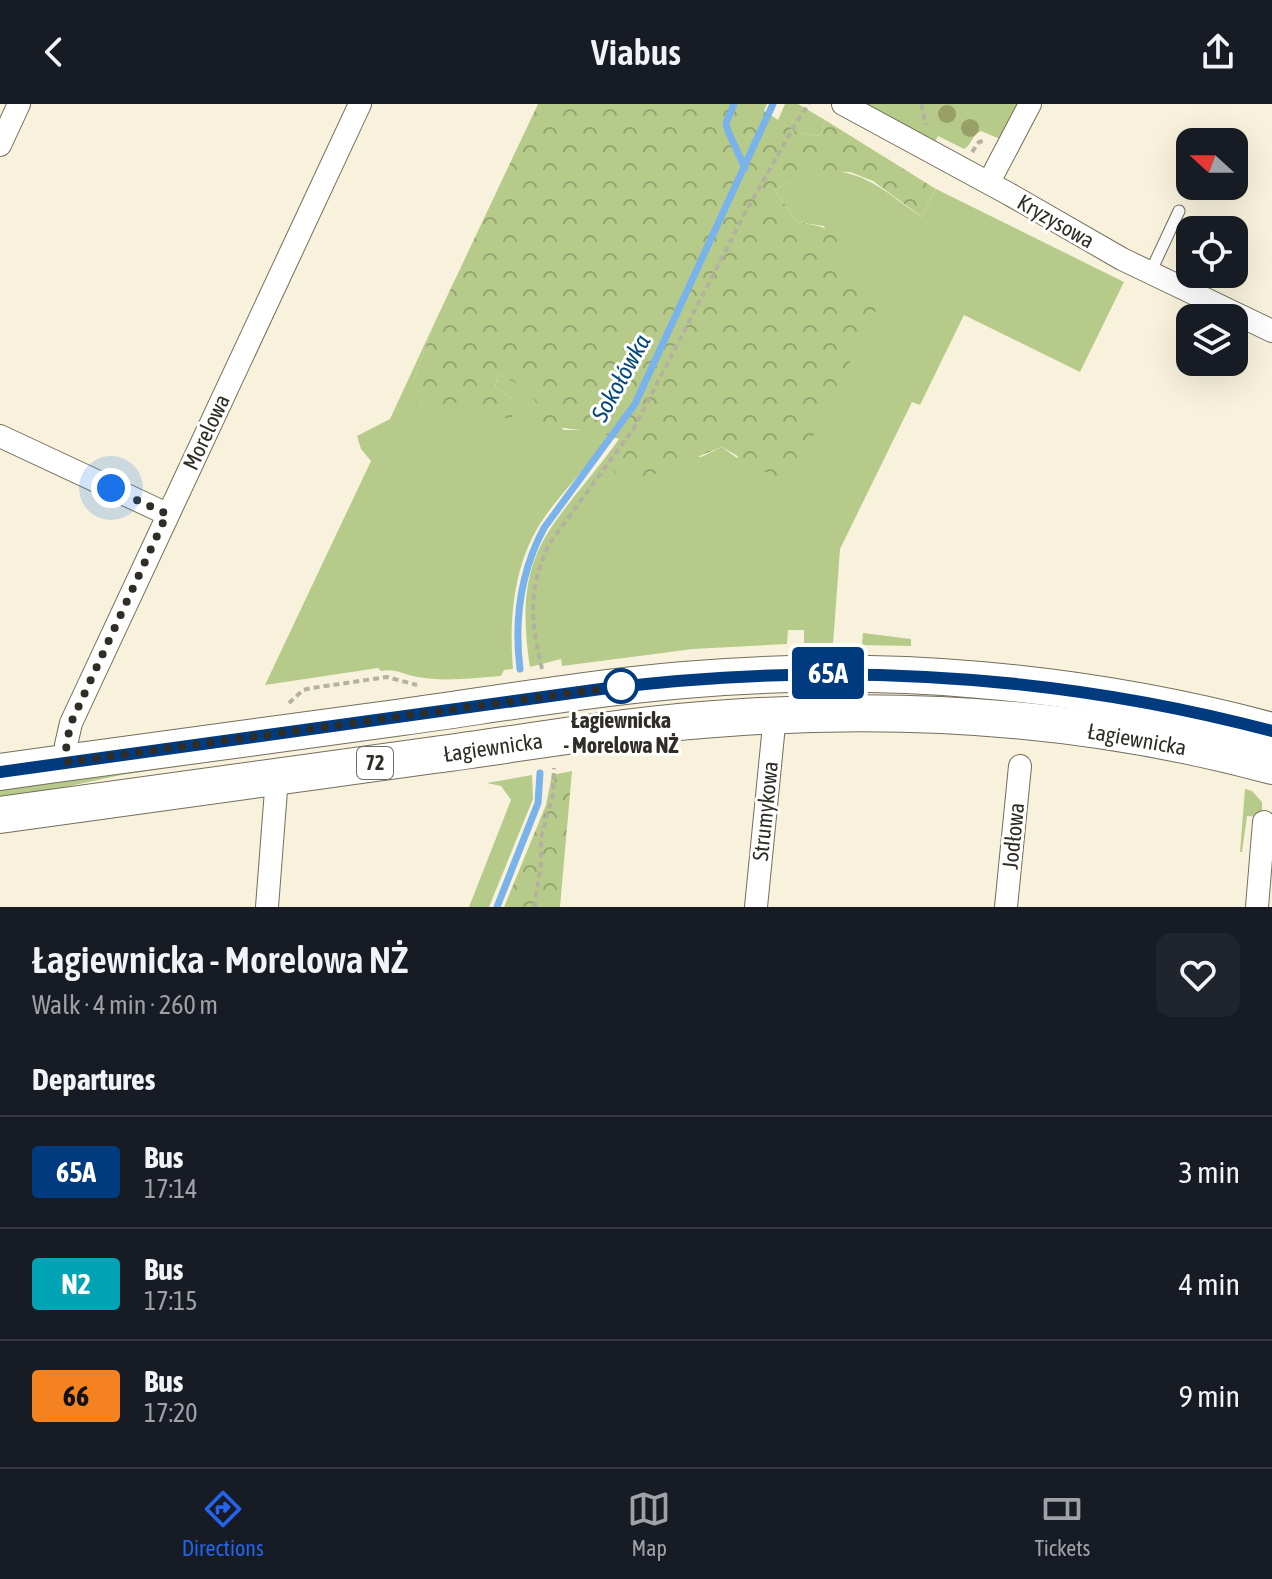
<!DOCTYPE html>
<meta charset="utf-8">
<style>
body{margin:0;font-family:"Asap Condensed",sans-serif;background:#20242c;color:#f1f3f6;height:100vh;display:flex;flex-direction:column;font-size:30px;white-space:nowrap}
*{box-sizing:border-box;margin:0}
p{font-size:26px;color:#9ea1a6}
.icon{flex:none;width:44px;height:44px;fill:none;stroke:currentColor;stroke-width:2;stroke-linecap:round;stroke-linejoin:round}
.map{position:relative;height:803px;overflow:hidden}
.drawer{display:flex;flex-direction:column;background:#171b24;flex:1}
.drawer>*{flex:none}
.badge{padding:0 16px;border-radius:6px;font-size:28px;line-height:52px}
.needle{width:52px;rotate:291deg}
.controls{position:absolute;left:1176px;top:24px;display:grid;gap:16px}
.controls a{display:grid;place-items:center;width:72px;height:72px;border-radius:16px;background:#171b24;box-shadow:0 8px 32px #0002;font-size:40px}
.you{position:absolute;width:40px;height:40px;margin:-20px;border:6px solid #fff;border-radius:50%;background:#1a73e8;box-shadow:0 0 0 12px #1a73e833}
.map>.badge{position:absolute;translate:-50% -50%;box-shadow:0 0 0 4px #fff}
h2{padding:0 32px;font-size:30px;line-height:72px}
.round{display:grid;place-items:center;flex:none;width:84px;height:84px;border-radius:16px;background:#20242c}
.head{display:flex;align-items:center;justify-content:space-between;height:136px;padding:0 32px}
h1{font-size:38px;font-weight:600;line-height:60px}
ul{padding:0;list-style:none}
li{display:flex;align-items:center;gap:24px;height:112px;padding:0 32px;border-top:2px solid #363941}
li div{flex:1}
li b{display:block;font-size:30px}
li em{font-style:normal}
li .badge{min-width:88px;font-weight:700;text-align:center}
header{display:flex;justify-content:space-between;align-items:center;height:104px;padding:0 32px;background:#171b24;font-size:36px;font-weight:600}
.tabs{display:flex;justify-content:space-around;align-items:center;height:112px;border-top:2px solid #363941;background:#171b24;font-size:22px;color:#9ea1a6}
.tabs a{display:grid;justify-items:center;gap:4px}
.tabs .active{color:#2563eb}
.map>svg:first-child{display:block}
.green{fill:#b6cb89}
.forest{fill:url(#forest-crowns)}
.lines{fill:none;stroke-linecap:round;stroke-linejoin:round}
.stream{stroke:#7ab3eb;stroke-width:7}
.lane-casing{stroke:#736d5b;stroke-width:13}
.street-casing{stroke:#736d5b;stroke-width:24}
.primary-casing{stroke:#736d5b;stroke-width:38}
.path{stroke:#b5b1a0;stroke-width:4;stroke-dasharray:6 4;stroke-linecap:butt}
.lane{stroke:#fff;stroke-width:11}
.street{stroke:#fff;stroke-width:22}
.primary{stroke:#fff;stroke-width:36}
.tree{fill:#98a068}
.line-casing{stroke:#fff;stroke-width:18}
.line{stroke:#003b80;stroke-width:12}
.walk{stroke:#2f2d25;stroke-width:8;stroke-dasharray:0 14.4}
.stop-dot{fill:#fff;stroke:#003b80;stroke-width:4}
.labels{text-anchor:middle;stroke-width:6;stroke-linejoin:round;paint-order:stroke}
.shield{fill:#fff;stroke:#6d6c66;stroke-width:2}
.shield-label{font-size:20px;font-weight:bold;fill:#2f2d25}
.street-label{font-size:22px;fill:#2f2d25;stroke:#fff}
.stop-label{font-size:22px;font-weight:bold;fill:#2f2d25;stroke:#fff}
.water-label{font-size:24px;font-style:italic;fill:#04477a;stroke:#fff}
</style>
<header><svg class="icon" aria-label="back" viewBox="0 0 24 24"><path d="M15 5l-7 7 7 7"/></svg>Viabus<svg class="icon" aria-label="share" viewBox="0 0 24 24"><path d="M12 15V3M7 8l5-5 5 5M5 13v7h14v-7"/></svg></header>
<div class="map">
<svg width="1272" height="803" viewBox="0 0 1272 803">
<defs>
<pattern id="forest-crowns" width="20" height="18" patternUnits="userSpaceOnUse" patternTransform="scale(2)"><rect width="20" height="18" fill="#b6cb89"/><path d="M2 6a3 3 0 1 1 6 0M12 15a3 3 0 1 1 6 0" fill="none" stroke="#94a570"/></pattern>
</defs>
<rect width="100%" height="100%" fill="#f8f2dd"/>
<g class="green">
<polygon points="785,0 798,0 825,16 821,32 799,29 778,16"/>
<path d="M 865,0 L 1019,0 L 1000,35 L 981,27 C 972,30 972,41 964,45 L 938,32 L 935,37 Z"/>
<path d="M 827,66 C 870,69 887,90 922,113 L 936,85 L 1124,178 L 1080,268 L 964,211 L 920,301 L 912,298 L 840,445 L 833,541 L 804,541 L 804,526 L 788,526 L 787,540 L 693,545 L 562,562 L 561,555 L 530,563 C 511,441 555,424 619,335 L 701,353 L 722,343 L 737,354 L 845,171 L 824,122 L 797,118 L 774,85 L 790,79 L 799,67 Z"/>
<path d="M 434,220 L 413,277 L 453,298 L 512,294 L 495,283 L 498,270 L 530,286 L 539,305 L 564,326 L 598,326 L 611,331 C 588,364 557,391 537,425 C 513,466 509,519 513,565 L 504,566 L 501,572 C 474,574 444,578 418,573 C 404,571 396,564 381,567 L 378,564 L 265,581 L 371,357 L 361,345 L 357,332 L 390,315 Z"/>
<polygon points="863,529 911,535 911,542 862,541"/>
<polygon points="297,645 121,671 0,697 0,682"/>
<polygon points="532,671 533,695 489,803 469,803 511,696 501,682 487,679"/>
<polygon points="1245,685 1252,687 1262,698 1262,713 1247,712 1242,748 1240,748"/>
</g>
<g class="forest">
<path d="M 538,0 L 767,0 L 764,7 L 799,29 L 821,32 L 825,16 L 936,85 L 922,113 L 873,77 L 850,68 L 800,67 L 790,79 L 774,85 L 797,118 C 840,124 838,130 845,171 L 882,194 L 791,376 L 772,372 L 722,343 L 640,376 L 619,374 L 612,364 L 626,349 L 619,335 C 594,324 568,327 541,320 C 538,288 525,284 498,270 L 495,283 L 512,294 L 517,308 L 509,315 L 453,298 L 443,309 L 421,307 L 414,294 L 413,277 L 434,220 Z"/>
<polygon points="572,667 560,803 504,803 546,701 552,671"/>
</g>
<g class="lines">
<g class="stream">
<polyline points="734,0 726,19 728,27 745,64"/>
<path d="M 520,565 C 514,516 521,467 544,424 L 635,300 L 773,0"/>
<polyline points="497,803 538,699 540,669"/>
</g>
<defs>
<polyline id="lane" points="1150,169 1179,107"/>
<g id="street">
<polyline points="843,0 1009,90 1122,155 1272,227"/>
<polyline points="0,41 19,0"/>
<polyline points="989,78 1030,0"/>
<polyline points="0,332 167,410"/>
<polyline points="68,658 66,641 71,619 360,0"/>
<polyline points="267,803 277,673"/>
<polyline points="756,803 775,611"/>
<polyline points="1006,803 1020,662"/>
<polyline points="1257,803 1264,718"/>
</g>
<g id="primary">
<path d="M 0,668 C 134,649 268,631 403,613 C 496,600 590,584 684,576 C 881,559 1081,576 1272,627"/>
<path d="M 0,711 C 145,691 290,671 434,651 C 532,638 630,620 729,614 C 910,601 1096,614 1272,662"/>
</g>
</defs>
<use href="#lane" class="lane-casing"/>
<use href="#street" class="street-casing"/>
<use href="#primary" class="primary-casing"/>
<g class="path">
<polyline points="921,0 926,21"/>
<polyline points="972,48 979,38 986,36"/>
<path d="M 542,565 C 531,516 527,488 549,440 L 634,324 L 745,109 L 796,19 L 809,0"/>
<polyline points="289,599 303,586 312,584 387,573 417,581"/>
<polyline points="534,803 541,761 541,734 553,690 554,664"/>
</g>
<use href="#lane" class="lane"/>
<use href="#street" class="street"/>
<use href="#primary" class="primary"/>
</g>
<g class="tree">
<circle cx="947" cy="10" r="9"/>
<circle cx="970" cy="24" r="9"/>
</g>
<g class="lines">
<defs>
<path id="line" d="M 0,668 L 601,585 C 826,557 1053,569 1272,627"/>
</defs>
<use href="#line" class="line-casing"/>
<use href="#line" class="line"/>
<polyline class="walk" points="111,384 167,410 71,619 66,641 68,658 630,581 621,582"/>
</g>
<circle class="stop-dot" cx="621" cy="582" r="16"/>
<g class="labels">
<rect class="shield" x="357" y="643" width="36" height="32" rx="6"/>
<g class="shield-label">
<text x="375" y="666">72</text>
</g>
<g class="street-label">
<text transform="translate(1056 117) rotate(30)" y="8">Kryzysowa</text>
<text transform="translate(206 328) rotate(-65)" y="8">Morelowa</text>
<text transform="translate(1137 635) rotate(10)" y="8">Łagiewnicka</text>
<text transform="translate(493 643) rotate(-8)" y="8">Łagiewnicka</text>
<text transform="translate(765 707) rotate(-84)" y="8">Strumykowa</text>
<text transform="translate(1013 732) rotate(-84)" y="8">Jodłowa</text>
</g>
<g class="stop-label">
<text x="621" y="624">Łagiewnicka<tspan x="621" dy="25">- Morelowa NŻ</tspan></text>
</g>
<g class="water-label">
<text transform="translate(621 274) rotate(-61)" y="8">Sokołówka</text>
</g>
</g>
</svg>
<div class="controls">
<a><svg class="needle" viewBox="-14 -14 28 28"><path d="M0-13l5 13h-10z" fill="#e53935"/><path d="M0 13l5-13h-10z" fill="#9ea1a6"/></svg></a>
<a><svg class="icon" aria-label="locate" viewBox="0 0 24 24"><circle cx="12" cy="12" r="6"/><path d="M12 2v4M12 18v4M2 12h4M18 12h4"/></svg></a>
<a><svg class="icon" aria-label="layers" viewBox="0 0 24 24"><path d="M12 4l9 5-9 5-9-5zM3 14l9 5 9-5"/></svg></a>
</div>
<div class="you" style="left:111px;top:384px"></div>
<b class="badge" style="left:828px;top:569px;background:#003b80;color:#fff">65A</b>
</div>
<section class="drawer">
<div class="head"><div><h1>Łagiewnicka - Morelowa NŻ</h1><p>Walk · 4 min · 260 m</p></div><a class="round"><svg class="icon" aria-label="heart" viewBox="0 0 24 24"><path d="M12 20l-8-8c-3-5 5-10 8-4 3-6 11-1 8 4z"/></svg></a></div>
<h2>Departures</h2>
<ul>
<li><span class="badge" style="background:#003b80;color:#fff">65A</span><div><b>Bus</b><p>17:14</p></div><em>3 min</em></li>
<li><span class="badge" style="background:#00a3b4;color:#fff">N2</span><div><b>Bus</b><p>17:15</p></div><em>4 min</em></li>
<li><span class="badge" style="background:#f58220;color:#111">66</span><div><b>Bus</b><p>17:20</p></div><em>9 min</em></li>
</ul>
</section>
<nav class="tabs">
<a class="active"><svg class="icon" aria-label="directions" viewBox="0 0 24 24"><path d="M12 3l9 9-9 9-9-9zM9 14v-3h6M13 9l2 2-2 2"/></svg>Directions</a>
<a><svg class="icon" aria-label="map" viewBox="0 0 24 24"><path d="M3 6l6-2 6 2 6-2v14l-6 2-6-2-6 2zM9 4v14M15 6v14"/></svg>Map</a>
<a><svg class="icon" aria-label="tickets" viewBox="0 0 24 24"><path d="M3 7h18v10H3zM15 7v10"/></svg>Tickets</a>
</nav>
